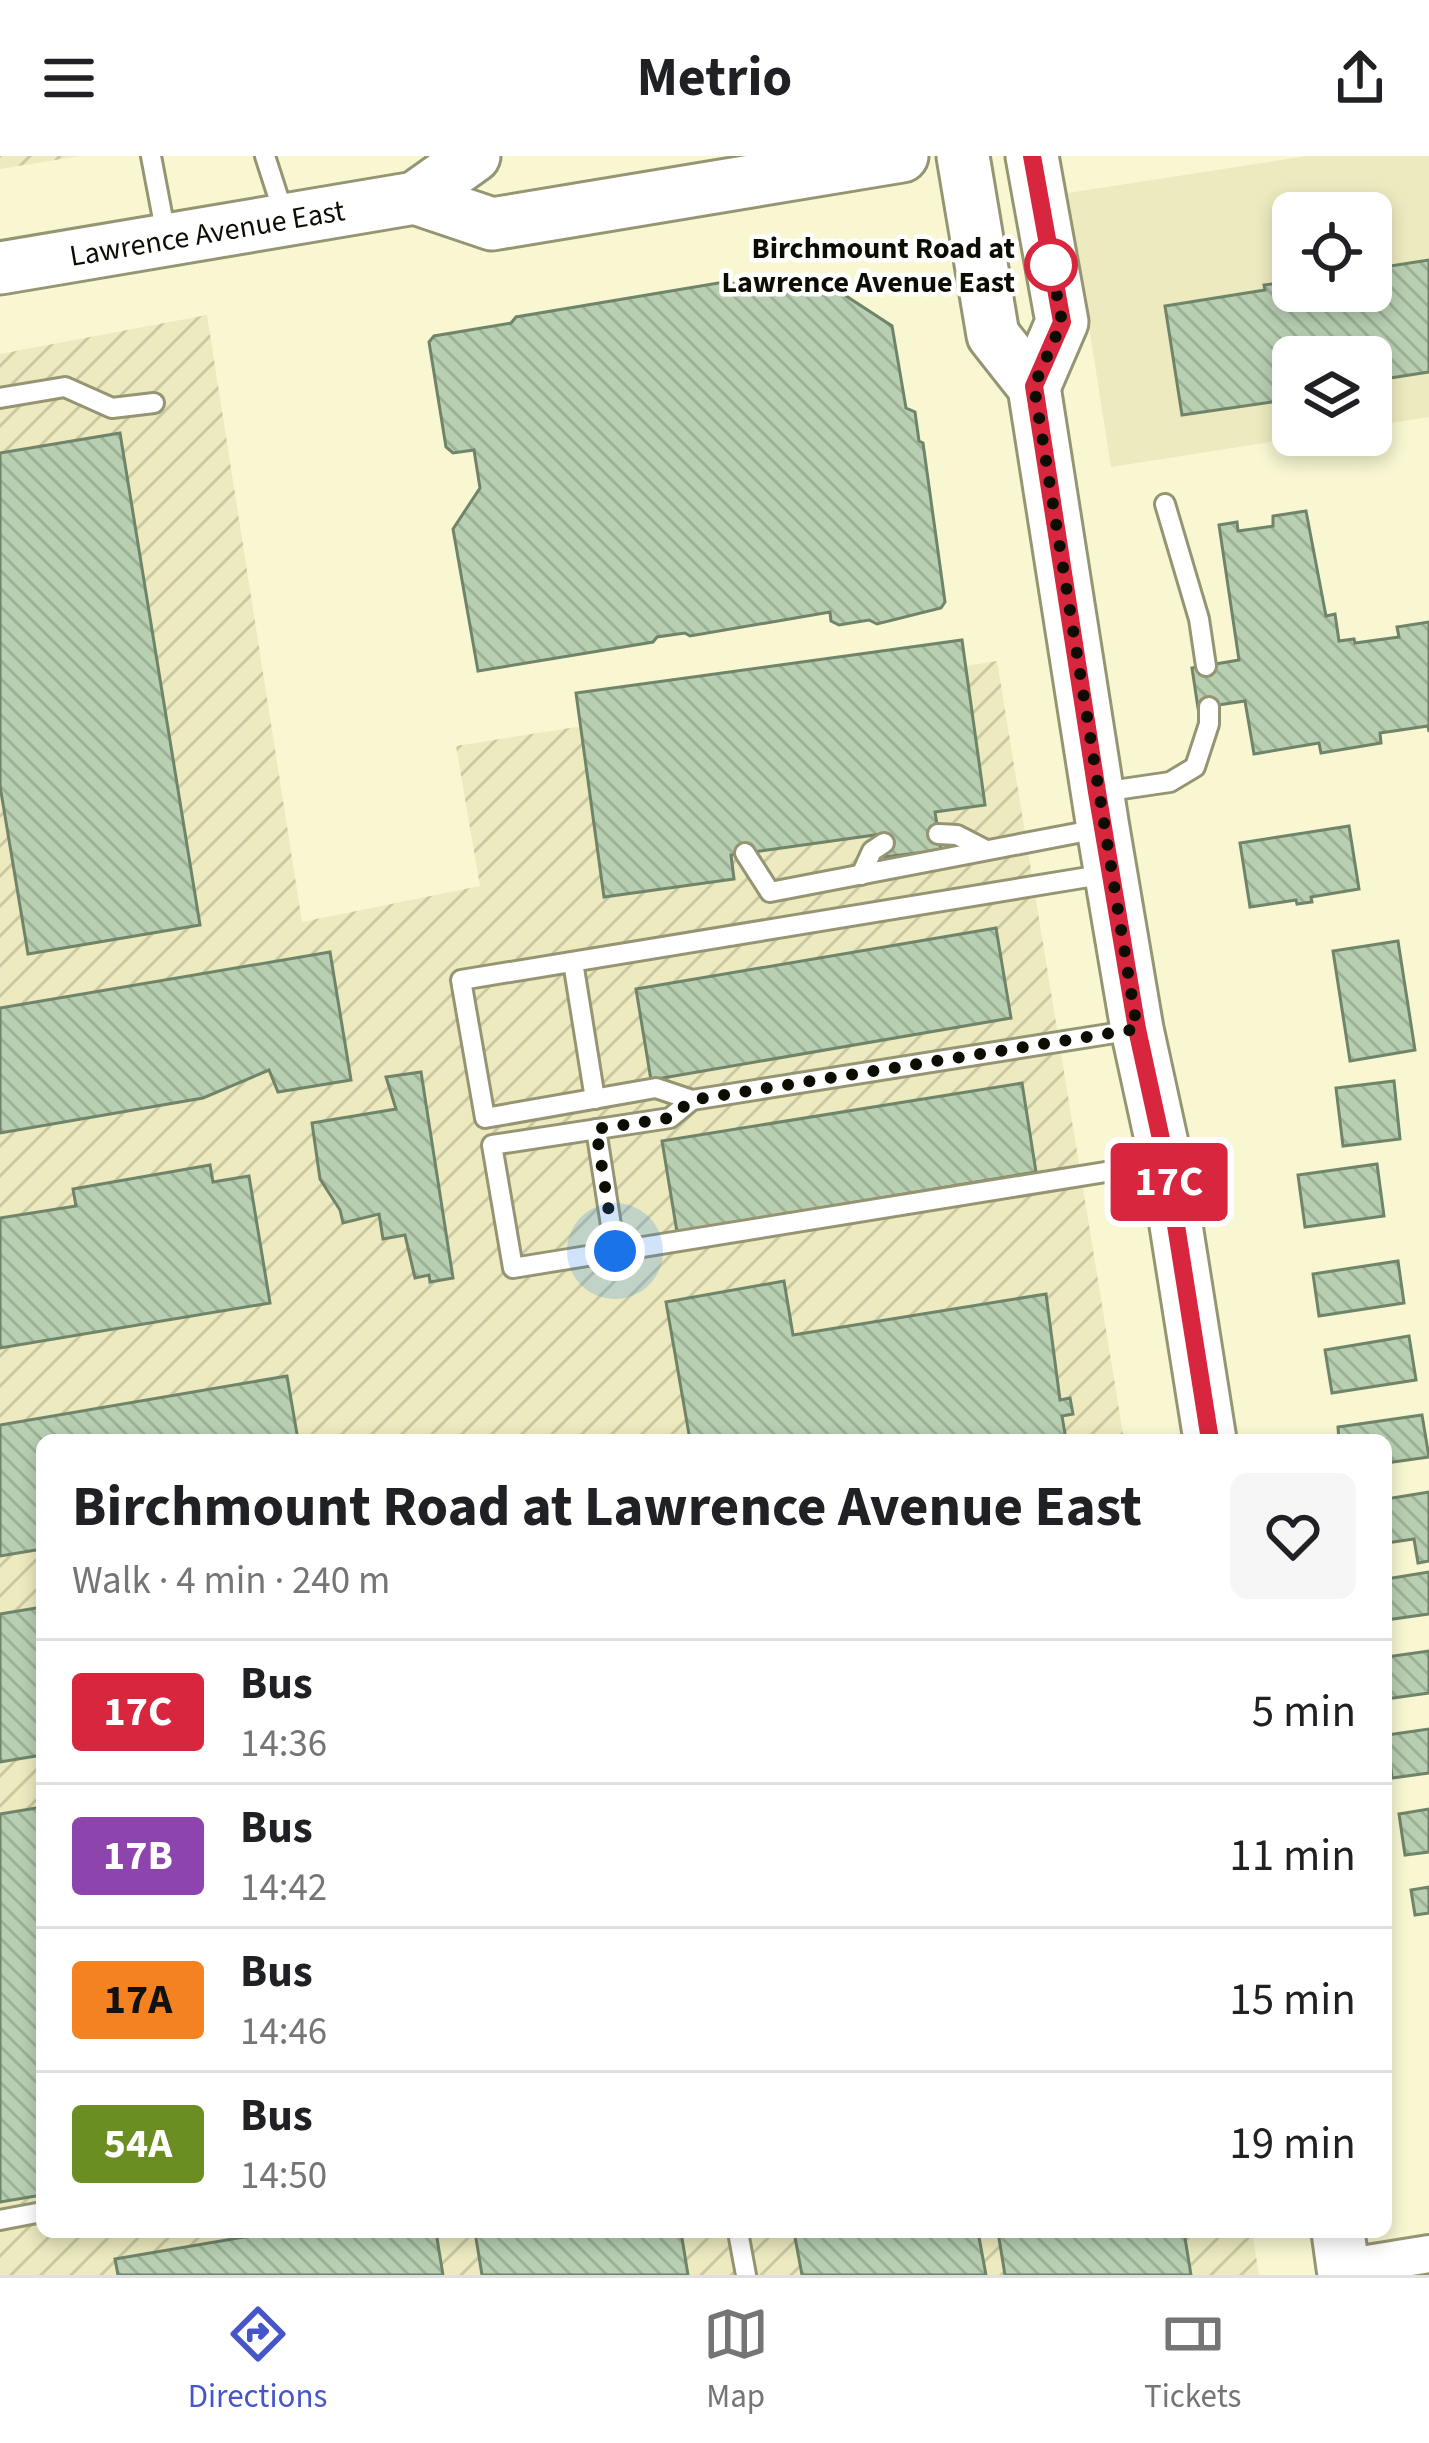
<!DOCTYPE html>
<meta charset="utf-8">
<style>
body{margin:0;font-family:"Source Sans 3",sans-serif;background:#f6f6f6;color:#202124;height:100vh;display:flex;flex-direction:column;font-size:45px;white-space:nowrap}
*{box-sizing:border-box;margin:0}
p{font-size:39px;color:#757577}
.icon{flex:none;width:66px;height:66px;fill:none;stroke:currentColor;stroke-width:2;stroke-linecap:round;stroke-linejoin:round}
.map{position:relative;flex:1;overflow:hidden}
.details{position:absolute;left:36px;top:1278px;width:1356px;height:804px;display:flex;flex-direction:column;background:#fff;border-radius:18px;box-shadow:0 6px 18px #0003}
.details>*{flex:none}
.badge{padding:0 24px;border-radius:9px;font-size:42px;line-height:78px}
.buttons{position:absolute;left:1272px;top:36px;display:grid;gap:24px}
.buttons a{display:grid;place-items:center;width:120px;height:120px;border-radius:18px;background:#fff;box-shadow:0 6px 18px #0003;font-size:60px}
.you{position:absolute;width:60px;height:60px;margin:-30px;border:9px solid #fff;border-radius:50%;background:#1a73e8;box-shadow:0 0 0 18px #1a73e833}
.map>.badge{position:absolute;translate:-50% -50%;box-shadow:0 0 0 6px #fff}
.round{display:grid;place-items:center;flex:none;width:126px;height:126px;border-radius:18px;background:#f6f6f6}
.overview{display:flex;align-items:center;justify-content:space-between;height:204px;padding:0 36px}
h1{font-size:57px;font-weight:700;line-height:90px}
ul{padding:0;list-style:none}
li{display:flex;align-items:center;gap:36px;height:144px;padding:0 36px;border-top:3px solid #e0e0e0}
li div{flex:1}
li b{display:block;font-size:45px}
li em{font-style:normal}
li .badge{min-width:132px;font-weight:700;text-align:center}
header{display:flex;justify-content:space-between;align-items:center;height:156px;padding:0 36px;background:#fff;font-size:54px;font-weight:700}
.dock{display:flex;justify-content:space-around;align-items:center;height:168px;border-top:3px solid #e0e0e0;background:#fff;font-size:33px;color:#757577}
.dock a{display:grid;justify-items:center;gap:6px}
.dock .active{color:#4655ca}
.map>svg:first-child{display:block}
.built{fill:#eceabe;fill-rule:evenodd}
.industrial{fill:url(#industrial-furrows)}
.building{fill:url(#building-back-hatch);stroke:#6f8469;stroke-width:3}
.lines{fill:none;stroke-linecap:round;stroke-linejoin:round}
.service-casing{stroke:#969573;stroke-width:24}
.minor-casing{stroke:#969573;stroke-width:42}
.secondary-casing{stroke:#969573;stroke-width:57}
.service{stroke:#fff;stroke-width:18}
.minor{stroke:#fff;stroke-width:36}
.secondary{stroke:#fff;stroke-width:51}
.line-casing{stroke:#fff;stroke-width:27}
.line{stroke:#d7263d;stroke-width:18}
.walk{stroke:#0e0d03;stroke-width:12;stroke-dasharray:0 21.6}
.stop-dot{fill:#fff;stroke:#d7263d;stroke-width:6}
.labels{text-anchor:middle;stroke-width:9;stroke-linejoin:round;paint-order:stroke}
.street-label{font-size:30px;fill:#0e0d03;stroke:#fff}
.stop-label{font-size:30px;font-weight:bold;fill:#0e0d03;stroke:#fff;text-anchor:end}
</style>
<header><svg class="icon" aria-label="menu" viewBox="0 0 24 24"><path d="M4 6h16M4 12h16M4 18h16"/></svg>Metrio<svg class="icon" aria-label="share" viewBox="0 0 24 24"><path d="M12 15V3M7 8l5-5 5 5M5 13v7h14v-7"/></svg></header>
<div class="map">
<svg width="1429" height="2119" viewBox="0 0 1429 2119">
<defs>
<pattern id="industrial-furrows" width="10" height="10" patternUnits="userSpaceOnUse" patternTransform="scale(3)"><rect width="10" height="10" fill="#eceabe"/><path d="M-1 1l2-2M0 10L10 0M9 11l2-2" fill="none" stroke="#c9c8a2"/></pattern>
<pattern id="building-back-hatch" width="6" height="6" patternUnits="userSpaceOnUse" patternTransform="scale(3)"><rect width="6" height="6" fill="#b8cfb2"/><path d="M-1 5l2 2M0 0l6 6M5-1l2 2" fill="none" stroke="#9db197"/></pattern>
</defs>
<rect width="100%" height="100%" fill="#f8f7d2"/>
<path class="built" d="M 1307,0 L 1429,0 L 1429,261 L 1371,270 L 1371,201 L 1293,201 L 1293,279 L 1315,279 L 1111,311 L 1068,37 ZM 1293,57 L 1371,57 L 1371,135 L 1293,135 Z"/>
<g class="industrial">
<polygon points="0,0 80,0 0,13"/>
<polygon points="207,159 302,766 480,730 456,590 997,505 1124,1284 42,1284 42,2076 1252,2076 1259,2119 0,2119 0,198"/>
</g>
<g class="building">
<polygon points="1429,104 1429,216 1371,225 1371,201 1293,201 1293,243 1182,259 1165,150 1265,134 1264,129 1293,125 1293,135 1371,135 1371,113"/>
<polygon points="814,119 892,170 906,252 915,256 919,285 923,287 945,446 941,452 877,468 869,464 839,469 831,465 830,456 690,480 685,477 657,481 653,486 478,515 453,373 480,332 474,294 453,297 446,291 429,186 434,180 511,167 516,161 730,125 741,133"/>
<polygon points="120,277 200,769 28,798 0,630 0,297"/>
<polygon points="1306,355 1326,460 1335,458 1339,485 1354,483 1355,487 1399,481 1397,471 1429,466 1429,576 1428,570 1380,577 1381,587 1321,597 1319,587 1254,598 1245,545 1198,552 1192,512 1239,504 1219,369 1237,366 1238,375 1273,370 1273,360"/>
<polygon points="962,484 985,649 935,656 941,694 885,701 882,678 731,699 734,723 604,741 576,537"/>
<polygon points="1349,670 1359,733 1311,741 1312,746 1297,748 1296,744 1250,751 1240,687"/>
<polygon points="996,772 1011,862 651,924 636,833"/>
<polygon points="1398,785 1415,894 1350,905 1333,795"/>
<polygon points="330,796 351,924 278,936 269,914 203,942 0,977 0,852"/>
<polygon points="421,916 453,1122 430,1126 429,1119 415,1122 405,1079 383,1083 379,1058 343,1067 340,1054 320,1023 312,967 396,953 386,921"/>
<polygon points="1394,925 1400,983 1343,990 1336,932"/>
<polygon points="1022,927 1036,1016 677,1076 662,985"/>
<polygon points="1377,1008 1384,1060 1305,1071 1298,1019"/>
<polygon points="210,1009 213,1026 249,1020 270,1147 0,1192 0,1062 76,1050 73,1033"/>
<polygon points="1398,1105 1404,1147 1319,1160 1313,1118"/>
<polygon points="784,1125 793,1179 1046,1138 1060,1244 1070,1242 1073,1258 1062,1260 1066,1284 690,1284 666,1146"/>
<polygon points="1409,1180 1416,1224 1332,1237 1325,1194"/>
<polygon points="287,1220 298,1284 42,1284 42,1393 0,1400 0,1269"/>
<polygon points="1422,1259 1429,1301 1386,1307 1386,1284 1339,1284 1338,1271"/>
<polygon points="1429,1336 1429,1405 1418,1407 1414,1383 1386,1387 1386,1343"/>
<polygon points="1429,1416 1429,1458 1386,1464 1386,1423"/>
<polygon points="42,1451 42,1599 0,1606 0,1458"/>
<polygon points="1429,1495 1429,1537 1386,1543 1386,1501"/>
<polygon points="1429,1573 1429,1617 1392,1622 1387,1579"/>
<polygon points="42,1651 42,2039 0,2046 0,1658"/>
<polygon points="1429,1653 1429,1696 1405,1699 1399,1658"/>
<polygon points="1429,1731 1429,1757 1415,1759 1411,1734"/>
<polygon points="273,2076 436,2076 443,2119 118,2119 115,2103"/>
<polygon points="475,2076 681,2076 688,2119 482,2119"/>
<polygon points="794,2076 978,2076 986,2119 802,2119"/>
<polygon points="998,2076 1184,2076 1191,2119 1005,2119"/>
</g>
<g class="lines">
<defs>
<g id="service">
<polyline points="151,0 166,79"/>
<polyline points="265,0 284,59"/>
<polyline points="0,242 65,231 112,252 154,247"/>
<polyline points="1165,348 1199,463 1206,510"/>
<polyline points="1102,636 1170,626 1195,611 1209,568 1209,551"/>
<polyline points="938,678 957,679 986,694"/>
<polyline points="745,697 770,736 1098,673"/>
<polyline points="1107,718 461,824 485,962 656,932 692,944 1134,874"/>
<polyline points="861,719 872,695 884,687"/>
<polyline points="573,806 595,943"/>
<polyline points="692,944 670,962 492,989 513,1112 1161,1007"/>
<polyline points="596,973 615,1095"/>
<polyline points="0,2064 42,2056"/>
<polyline points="738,2076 746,2119"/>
</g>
<polyline id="minor" points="1343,2112 1429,2098"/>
<g id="secondary">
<polyline points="963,0 993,179 1034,231 1103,672 1137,873 1166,1006 1210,1284"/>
<polyline points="1032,0 1062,166 1034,231"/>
<polyline points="415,42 492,68 902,0"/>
<path id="s1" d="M 0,112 L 415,42 L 474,0"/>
<polyline points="1338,2076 1344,2119"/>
</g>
</defs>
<use href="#service" class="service-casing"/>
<use href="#minor" class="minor-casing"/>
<use href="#secondary" class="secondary-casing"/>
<use href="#service" class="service"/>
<use href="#minor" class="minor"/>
<use href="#secondary" class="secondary"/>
</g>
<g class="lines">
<defs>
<polyline id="line" points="1032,0 1062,166 1034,230 1097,636 1137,873 1166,1006 1210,1284"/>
</defs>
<use href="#line" class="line-casing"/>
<use href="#line" class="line"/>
<polyline class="walk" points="615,1095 596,973 670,962 692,944 1137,873 1034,230 1062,166 1051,109"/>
</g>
<circle class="stop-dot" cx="1051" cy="109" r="24"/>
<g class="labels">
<g class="street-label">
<text dy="10" stroke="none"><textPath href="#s1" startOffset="210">Lawrence Avenue East</textPath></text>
</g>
<g class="stop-label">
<text x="1015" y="102">Birchmount Road at<tspan x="1015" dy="34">Lawrence Avenue East</tspan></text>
</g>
</g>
</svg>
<div class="buttons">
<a><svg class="icon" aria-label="locate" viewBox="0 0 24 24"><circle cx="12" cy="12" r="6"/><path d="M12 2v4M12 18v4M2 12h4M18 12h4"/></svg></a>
<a><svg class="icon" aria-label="layers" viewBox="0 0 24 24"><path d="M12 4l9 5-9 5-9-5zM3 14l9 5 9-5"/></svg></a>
</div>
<div class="you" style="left:615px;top:1095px"></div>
<b class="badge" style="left:1169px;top:1026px;background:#d7263d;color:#fff">17C</b>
<section class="details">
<div class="overview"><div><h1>Birchmount Road at Lawrence Avenue East</h1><p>Walk · 4 min · 240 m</p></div><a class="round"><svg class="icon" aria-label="heart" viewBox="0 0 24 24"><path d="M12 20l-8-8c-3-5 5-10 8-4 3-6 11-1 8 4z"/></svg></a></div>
<ul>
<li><span class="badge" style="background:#d7263d;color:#fff">17C</span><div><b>Bus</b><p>14:36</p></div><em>5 min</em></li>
<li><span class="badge" style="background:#8e44ad;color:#fff">17B</span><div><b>Bus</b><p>14:42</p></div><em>11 min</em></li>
<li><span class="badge" style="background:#f58220;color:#111">17A</span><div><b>Bus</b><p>14:46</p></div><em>15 min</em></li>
<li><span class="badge" style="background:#6b8e23;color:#fff">54A</span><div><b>Bus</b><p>14:50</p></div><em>19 min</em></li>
</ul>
</section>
</div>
<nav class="dock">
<a class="active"><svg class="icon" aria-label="directions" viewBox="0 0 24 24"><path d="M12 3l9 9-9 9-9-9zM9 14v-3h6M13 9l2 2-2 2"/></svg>Directions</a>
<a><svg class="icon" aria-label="map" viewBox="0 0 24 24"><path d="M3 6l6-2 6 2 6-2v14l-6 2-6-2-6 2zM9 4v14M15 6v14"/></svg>Map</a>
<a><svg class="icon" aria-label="tickets" viewBox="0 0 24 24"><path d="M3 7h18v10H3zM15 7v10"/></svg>Tickets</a>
</nav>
